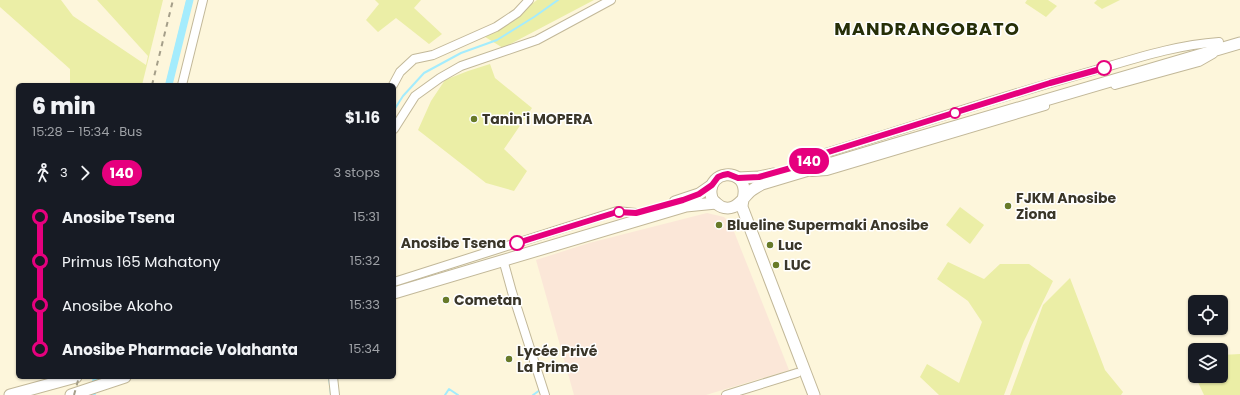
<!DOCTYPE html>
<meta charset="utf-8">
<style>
body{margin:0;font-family:Poppins,sans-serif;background:#20242c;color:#f1f3f6;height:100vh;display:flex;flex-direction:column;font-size:15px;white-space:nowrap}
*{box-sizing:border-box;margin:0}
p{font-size:13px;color:#9ea1a6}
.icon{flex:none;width:22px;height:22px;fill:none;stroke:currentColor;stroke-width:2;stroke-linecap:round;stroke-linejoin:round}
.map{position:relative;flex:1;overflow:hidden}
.drawer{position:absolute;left:16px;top:83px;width:380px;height:296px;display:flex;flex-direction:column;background:#171b24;border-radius:6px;box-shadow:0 1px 3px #0004}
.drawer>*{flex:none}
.badge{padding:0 8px;border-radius:13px;font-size:14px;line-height:26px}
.controls{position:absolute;left:1188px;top:295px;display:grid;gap:8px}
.controls a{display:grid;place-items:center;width:40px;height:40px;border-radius:6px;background:#171b24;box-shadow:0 1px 3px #0004;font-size:20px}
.map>.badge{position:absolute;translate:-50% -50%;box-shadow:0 0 0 2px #fff}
.legs{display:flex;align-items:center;gap:6px;height:44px;padding:0 16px;font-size:13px}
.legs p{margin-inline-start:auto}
.overview{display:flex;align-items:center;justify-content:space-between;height:68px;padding:0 16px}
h1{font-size:22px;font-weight:800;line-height:30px}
ul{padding:0 16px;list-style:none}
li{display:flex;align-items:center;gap:14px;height:44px;font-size:15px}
li i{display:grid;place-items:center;width:6px;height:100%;margin:0 5px;background:currentColor}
li i::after{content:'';width:10px;height:10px;margin:-5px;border:3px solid;border-radius:50%;background:#171b24}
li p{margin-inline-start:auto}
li:first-child i{background:linear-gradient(#0000 50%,currentColor 0)}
li:last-child i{background:linear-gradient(currentColor 50%,#0000 0)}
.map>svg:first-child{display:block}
.commercial{fill:#fbe7d8}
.green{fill:#ebeea6}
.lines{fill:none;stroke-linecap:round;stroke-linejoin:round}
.stream{stroke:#a4ecfd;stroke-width:2}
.canal{stroke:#a4ecfd;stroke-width:7}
.street-casing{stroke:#c2b899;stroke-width:10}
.secondary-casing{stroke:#c2b899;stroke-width:13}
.street{stroke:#fff;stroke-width:8}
.secondary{stroke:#fff;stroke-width:11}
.rail{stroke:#a59f8a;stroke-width:2;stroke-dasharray:5 5;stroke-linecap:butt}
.line-1-casing{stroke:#fff;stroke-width:9}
.line-1{stroke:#e6007e;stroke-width:6}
.stop-1-dot{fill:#fff;stroke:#e6007e;stroke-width:2}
.poi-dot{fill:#677a29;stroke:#fff;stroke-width:1.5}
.labels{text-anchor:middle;stroke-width:3;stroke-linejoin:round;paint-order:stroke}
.poi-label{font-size:14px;font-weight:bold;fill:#3a3629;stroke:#fff;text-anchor:start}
.stop-label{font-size:14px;font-weight:bold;fill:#3a3629;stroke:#fff;text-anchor:end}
.district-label{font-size:18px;font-weight:bold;letter-spacing:1px;fill:#262f08;stroke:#fff}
</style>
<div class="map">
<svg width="1240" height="395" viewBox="0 0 1240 395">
<rect width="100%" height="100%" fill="#fdf6db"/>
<polygon class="commercial" points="707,213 724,217 731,224 789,370 706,395 574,395 536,260 589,243"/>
<g class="green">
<polygon points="0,0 61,0 73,16 146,65 148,56 97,0 163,0 142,85 70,85 70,69 0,7"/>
<polygon points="375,0 421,0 414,8 442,34 429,44 396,18 378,32 366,20 379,4"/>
<polygon points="537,0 594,0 503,48 482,35 504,25"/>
<polygon points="1027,0 1048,0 1057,6 1046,17 1025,3"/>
<polygon points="1097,0 1120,0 1102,9 1094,3"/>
<polygon points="490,64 495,78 532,108 504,149 527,171 514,191 486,183 418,130 431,101 445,80 468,71"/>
<polygon points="960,207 984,225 970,244 946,225"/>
<polygon points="948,262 984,279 1000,264 1029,264 1053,281 1024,341 1004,395 939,395 920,377 927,364 959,383 982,322 968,301 937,279"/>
<polygon points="1070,278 1105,370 1123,392 1121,395 1010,395 1043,305"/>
<polygon points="1240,354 1240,395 1204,395 1195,376 1221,376 1221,355"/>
</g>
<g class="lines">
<g class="stream">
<polyline points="166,85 187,0"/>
<polyline points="394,110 403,96 424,73 461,53 497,40 534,17 558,0"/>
<polyline points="329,377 331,395"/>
<polyline points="93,384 94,377"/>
<polyline points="445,395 449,389 458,395"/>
<polyline points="533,395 540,390"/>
</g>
<g class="canal">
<polyline points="169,85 190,0"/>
<polyline points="92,395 97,377"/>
</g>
<defs>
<g id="street">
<polyline points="182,85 203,0"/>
<polyline points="393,85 400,72 414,59 433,55 496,27 517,13 529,0"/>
<polyline points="1115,85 1199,62 1213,54"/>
<polyline points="394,129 415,96 440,78 461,66 537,40 611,0"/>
<path d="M 798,166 L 822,154 C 911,127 999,97 1089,72 C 1131,60 1174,45 1219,42"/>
<polyline points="812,172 827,171 1045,106"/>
<polyline points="504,263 512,292 545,395"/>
<polyline points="394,282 617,211 636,213"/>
<polyline points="333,377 335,395"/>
<polyline points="726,395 797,373"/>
</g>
<g id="secondary">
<polyline points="738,178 759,177 773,174"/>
<polyline points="675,202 699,194 712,185"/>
<polyline points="394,293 686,206 716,203"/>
<polyline points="10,395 76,377"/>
<polyline points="71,395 125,377"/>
<path d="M 814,395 L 742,207 C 742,201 745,195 744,189 C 742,168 709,171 711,193 C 711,197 713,201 716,203 C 721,208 728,209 733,207 C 741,204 745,195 752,190 C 755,188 758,186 762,184 L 892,145 L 1240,43"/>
</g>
</defs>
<use href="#street" class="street-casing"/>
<use href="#secondary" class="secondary-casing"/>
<use href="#street" class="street"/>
<use href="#secondary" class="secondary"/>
<g class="rail">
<polyline points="152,85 173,0"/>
<polyline points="74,395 79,377"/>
</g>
</g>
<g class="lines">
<defs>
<polyline id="line-1" points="517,243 617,212 636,213 683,200 699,194 712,185 718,177 723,175 728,174 738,178 759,177 798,166 822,154 1050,83 1104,68"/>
</defs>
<use href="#line-1" class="line-1-casing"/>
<use href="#line-1" class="line-1"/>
</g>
<g class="stop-1-dot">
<circle cx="1104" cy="68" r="7"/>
<circle cx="955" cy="113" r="5"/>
<circle cx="619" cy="212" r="5"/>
<circle cx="517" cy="243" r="7"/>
</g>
<g class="poi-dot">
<circle cx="474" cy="119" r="4"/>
<circle cx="1008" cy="206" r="4"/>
<circle cx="719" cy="225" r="4"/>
<circle cx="770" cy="245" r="4"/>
<circle cx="776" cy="265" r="4"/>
<circle cx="446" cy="300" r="4"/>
<circle cx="509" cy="359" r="4"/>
</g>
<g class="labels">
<g class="poi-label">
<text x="482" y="124">Tanin'i MOPERA</text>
<text x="1016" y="203">FJKM Anosibe<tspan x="1016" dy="16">Ziona</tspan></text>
<text x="727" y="230">Blueline Supermaki Anosibe</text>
<text x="778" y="250">Luc</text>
<text x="784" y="270">LUC</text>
<text x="454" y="305">Cometan</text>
<text x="517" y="356">Lycée Privé<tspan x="517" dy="16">La Prime</tspan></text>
</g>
<g class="stop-label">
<text x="506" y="248">Anosibe Tsena</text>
</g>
<g class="district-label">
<text x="927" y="35">MANDRANGOBATO</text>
</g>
</g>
</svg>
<div class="controls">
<a><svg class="icon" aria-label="locate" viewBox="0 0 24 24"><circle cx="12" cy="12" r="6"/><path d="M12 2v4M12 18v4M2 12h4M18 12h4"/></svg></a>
<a><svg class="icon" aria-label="layers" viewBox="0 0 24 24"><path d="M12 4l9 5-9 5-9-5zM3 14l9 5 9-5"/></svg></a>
</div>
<b class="badge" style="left:809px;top:161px;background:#e6007e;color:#fff">140</b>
<section class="drawer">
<div class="overview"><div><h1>6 min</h1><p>15:28 – 15:34 · Bus</p></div><b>$1.16</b></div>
<div class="legs"><svg class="icon" aria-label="walk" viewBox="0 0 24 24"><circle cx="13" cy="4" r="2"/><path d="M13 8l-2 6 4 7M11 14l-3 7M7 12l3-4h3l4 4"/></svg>3<svg class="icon" aria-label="forward" viewBox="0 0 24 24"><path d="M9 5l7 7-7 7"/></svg><b class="badge" style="background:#e6007e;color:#fff">140</b><p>3 stops</p></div>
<ul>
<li><i style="color:#e6007e"></i><b>Anosibe Tsena</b><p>15:31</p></li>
<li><i style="color:#e6007e"></i><span>Primus 165 Mahatony</span><p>15:32</p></li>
<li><i style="color:#e6007e"></i><span>Anosibe Akoho</span><p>15:33</p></li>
<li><i style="color:#e6007e"></i><b>Anosibe Pharmacie Volahanta</b><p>15:34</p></li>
</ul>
</section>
</div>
